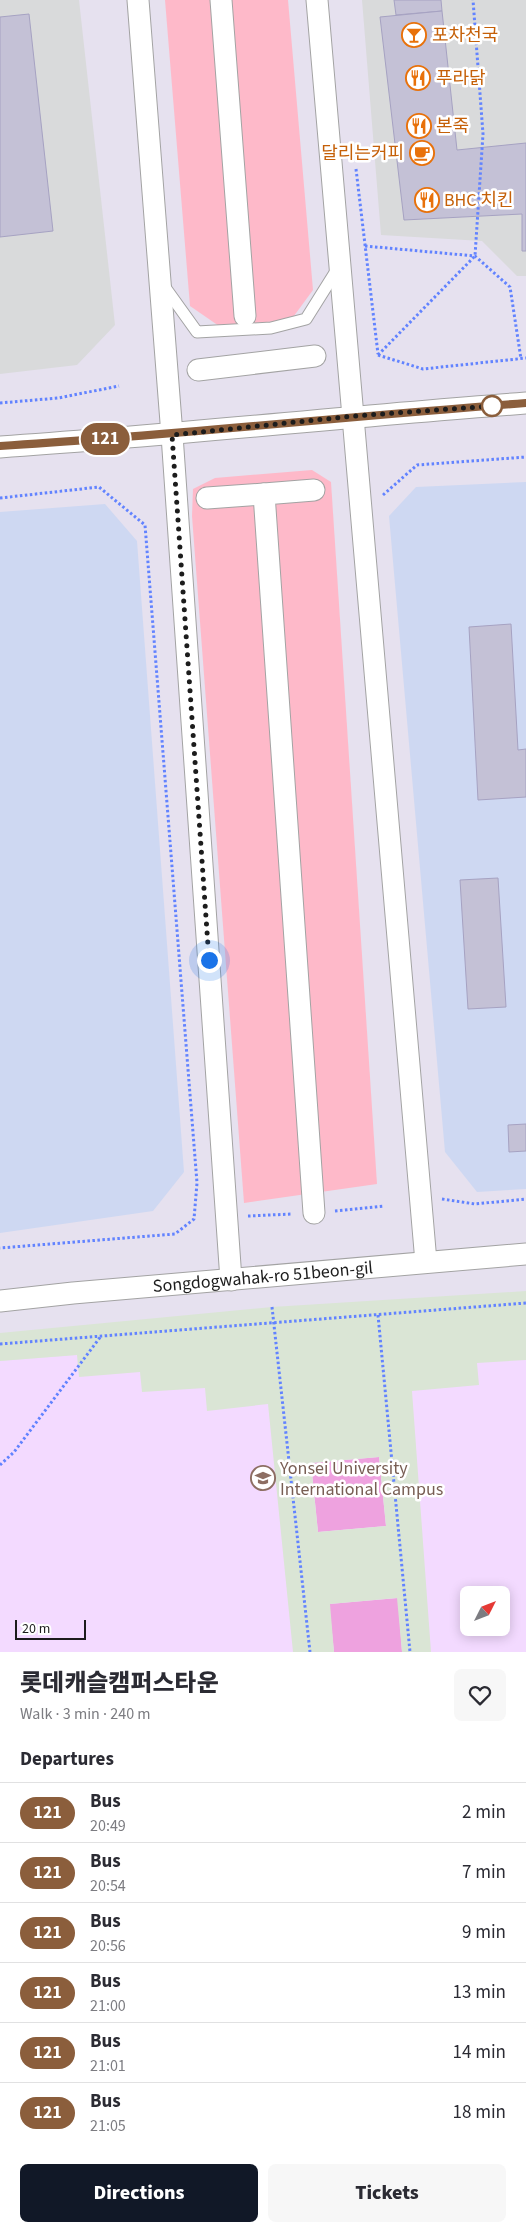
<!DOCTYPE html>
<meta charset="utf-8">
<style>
body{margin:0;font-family:"Source Sans 3","Noto Sans KR",sans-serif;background:#f7f7f7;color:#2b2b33;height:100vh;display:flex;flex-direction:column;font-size:19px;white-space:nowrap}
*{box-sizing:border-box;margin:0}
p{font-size:16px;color:#7c7c81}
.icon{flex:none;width:28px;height:28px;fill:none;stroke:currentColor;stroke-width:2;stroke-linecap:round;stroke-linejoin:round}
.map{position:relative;height:1652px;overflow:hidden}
.panel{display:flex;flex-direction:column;background:#fff;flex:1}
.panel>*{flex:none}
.badge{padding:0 10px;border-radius:16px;font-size:18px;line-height:32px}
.needle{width:32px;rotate:48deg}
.tools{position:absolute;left:460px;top:1586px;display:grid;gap:10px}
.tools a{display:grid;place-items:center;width:50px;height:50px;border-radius:8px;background:#fff;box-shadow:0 2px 12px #0003;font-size:25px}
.scale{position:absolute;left:15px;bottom:12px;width:71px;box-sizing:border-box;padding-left:5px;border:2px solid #1c1c1c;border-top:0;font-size:14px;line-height:18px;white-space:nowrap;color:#1c1c1c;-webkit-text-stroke:4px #fff;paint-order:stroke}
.you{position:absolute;width:25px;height:25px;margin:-12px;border:4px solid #fff;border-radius:50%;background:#1a73e8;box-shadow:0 0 0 8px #1a73e833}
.map>.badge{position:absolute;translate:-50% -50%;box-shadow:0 0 0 2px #fff}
h2{padding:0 20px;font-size:19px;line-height:45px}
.round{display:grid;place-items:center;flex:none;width:52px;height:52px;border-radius:8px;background:#f7f7f7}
.summary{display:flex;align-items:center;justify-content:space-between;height:85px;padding:0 20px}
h1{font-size:24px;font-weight:800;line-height:38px}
.cta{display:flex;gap:10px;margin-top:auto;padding:10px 20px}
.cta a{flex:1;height:58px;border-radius:8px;background:#111827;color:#fff;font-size:20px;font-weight:800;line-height:58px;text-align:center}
.cta a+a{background:#f7f7f7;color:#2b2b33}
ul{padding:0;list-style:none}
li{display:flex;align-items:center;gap:15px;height:60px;padding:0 20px;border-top:1px solid #e1e1e2}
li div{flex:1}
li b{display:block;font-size:19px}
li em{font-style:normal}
li .badge{min-width:55px;font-weight:700;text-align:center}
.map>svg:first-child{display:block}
.residential{fill:#d9dadb}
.commercial{fill:#ced8f2}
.education{fill:#f3daff;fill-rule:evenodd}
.grass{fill:#eea2df}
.park{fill:#feb9c9}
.plaza{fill:#dae5d5;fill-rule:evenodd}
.building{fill:#c4c1d6;stroke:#a6a2c2}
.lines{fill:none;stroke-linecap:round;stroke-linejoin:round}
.lane-casing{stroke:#a3a3a3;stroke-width:13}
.street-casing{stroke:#a3a3a3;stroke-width:23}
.path{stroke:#6283ff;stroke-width:3;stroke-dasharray:2.5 2.5;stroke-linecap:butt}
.lane{stroke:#fff;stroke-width:11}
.street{stroke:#fff;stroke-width:21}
.line-casing{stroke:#fff;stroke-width:11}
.line{stroke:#8b5e3c;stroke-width:8}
.walk{stroke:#1c1c1c;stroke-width:5;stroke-dasharray:0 9}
.stop-dot{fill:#fff;stroke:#8b5e3c;stroke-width:2.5}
.labels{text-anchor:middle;stroke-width:5;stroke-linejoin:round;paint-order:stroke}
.food-label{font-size:18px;fill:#c56008;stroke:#fff;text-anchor:start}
.street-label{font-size:18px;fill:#1c1c1c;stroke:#fff}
.education-label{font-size:18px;fill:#785e54;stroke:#fff;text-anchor:start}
</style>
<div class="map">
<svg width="526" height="1652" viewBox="0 0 526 1652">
<rect width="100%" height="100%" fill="#e6e1ef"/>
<g class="residential">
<polygon points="0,0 79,0 115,325 77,365 0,374"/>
<polygon points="362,0 526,0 526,276 517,276 482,241 381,235"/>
</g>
<g class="commercial">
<polygon points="526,482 526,1189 477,1192 445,1152 389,516 416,487"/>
<polygon points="105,504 137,541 184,1172 153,1211 0,1233 0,512"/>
</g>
<path class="education" d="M 526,1321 L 526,1652 L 0,1652 L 0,1361 L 427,1327 ZM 469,1595 L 501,1595 L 501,1628 L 469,1628 Z"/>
<g class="grass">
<polygon points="379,1457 386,1526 318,1532 311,1463"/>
<polygon points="398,1598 402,1652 334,1652 329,1604"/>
</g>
<g class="park">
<polygon points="165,0 288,0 313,290 291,320 219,326 190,306"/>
<polygon points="312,470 331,482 377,1184 244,1203 192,516 193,489 215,478"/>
</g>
<path class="plaza" d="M 526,1291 L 526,1360 L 477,1363 L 479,1385 L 412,1391 L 431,1652 L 402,1652 L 397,1598 L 330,1604 L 334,1652 L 293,1652 L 268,1404 L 207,1411 L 205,1388 L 142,1392 L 140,1372 L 79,1377 L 77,1355 L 0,1361 L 0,1333 L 272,1307 ZM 379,1457 L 386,1526 L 318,1532 L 311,1463 Z"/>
<g class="building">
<polygon points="394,0 441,0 442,11 396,15"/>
<polygon points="442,11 457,150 526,143 526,251 522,251 522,214 404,220 380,17"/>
<polygon points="29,14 53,231 0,237 0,17"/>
<polygon points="511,624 518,750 526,749 526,797 478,800 469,627"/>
<polygon points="498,878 506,1007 468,1009 460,880"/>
<polygon points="526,1124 526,1151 509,1152 508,1125"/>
</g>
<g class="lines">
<defs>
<polyline id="lane" points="164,286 197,332 271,328 306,319 338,268"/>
<g id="street">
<polyline points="138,0 172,435 231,1280"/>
<polyline points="221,0 245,316"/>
<polyline points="317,0 426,1262"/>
<polyline points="198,370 315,356"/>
<path d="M 0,447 C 176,435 351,416 526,403"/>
<polyline points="207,498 264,494"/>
<polyline points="314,1213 264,494 314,490"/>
<path id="s1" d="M 0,1301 L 73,1293 L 526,1254"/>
</g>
</defs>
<use href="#lane" class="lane-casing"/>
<use href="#street" class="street-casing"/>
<g class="path">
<polyline points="356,169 378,354"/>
<polyline points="365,246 475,256 510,287 521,359"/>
<polyline points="378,355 475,256 483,134 473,0"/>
<polyline points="378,355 423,369 526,358"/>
<polyline points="0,403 58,398 119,386"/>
<polyline points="383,495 417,465 526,457"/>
<polyline points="0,498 99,487 145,525 197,1183 194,1219 175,1234 0,1248"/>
<polyline points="442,1199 475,1204 526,1199"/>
<polyline points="335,1211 384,1206"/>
<polyline points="248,1216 292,1214"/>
<polyline points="272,1307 310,1652"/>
<polyline points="378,1315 410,1652"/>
<polyline points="0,1344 526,1303"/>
<polyline points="0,1465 14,1452 101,1336"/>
</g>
<use href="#lane" class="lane"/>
<use href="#street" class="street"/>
</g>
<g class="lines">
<defs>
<path id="line" d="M 0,446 C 176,435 351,416 526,403"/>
</defs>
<use href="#line" class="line-casing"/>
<use href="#line" class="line"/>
<polyline class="walk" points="209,960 172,435 354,416 492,406"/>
</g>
<defs>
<symbol id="bar-ring" viewBox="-11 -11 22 22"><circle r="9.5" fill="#fff" stroke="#e8710a" stroke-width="1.5"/><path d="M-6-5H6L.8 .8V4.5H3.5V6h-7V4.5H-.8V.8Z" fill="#e8710a"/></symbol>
<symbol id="restaurant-ring" viewBox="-11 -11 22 22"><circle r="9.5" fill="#fff" stroke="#e8710a" stroke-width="1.5"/><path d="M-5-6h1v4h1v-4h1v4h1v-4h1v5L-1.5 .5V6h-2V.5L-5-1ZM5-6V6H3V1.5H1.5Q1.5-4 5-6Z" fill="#e8710a"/></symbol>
<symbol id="cafe-ring" viewBox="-11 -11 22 22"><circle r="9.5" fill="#fff" stroke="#e8710a" stroke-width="1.5"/><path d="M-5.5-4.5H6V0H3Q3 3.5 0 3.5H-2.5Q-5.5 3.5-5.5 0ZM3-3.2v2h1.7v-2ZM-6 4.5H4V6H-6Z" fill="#e8710a"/></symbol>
<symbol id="university-ring" viewBox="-11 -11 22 22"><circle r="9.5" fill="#fff" stroke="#8d6e63" stroke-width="1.5"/><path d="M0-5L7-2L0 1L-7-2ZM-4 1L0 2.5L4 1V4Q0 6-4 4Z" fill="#8d6e63"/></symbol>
</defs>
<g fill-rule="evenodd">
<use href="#bar-ring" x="400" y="21" width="28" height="28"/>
<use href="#restaurant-ring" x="404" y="64" width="28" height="28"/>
<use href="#restaurant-ring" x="405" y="112" width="28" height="28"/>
<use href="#cafe-ring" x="408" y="139" width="28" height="28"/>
<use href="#restaurant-ring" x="413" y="186" width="28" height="28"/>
<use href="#university-ring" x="249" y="1464" width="28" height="28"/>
</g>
<circle class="stop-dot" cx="492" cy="406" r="10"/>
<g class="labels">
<g class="food-label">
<text x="432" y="41">포차천국</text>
<text x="436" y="84">푸라닭</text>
<text x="436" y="132">본죽</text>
<text x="404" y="159" text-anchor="end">달리는커피</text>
<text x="444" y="206">BHC 치킨</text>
</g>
<g class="street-label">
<text dy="6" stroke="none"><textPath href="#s1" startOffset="264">Songdogwahak-ro 51beon-gil</textPath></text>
</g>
<g class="education-label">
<text x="280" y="1474">Yonsei University<tspan x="280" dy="21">International Campus</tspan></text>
</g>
</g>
</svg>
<div class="tools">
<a><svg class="needle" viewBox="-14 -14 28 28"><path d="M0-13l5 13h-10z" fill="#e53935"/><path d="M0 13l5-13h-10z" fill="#7c7c81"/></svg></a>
</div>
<div class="scale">20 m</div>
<div class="you" style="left:209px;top:960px"></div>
<b class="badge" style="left:105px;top:439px;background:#8b5e3c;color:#fff">121</b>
</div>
<section class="panel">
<div class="summary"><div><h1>롯데캐슬캠퍼스타운</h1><p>Walk · 3 min · 240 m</p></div><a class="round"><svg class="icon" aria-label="heart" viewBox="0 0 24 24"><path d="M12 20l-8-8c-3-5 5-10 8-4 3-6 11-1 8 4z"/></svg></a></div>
<h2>Departures</h2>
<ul>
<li><span class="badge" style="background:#8b5e3c;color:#fff">121</span><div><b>Bus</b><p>20:49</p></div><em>2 min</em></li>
<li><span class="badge" style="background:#8b5e3c;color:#fff">121</span><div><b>Bus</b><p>20:54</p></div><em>7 min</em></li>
<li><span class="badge" style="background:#8b5e3c;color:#fff">121</span><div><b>Bus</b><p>20:56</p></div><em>9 min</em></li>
<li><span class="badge" style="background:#8b5e3c;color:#fff">121</span><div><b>Bus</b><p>21:00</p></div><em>13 min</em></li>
<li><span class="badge" style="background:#8b5e3c;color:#fff">121</span><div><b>Bus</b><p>21:01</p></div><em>14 min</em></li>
<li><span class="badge" style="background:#8b5e3c;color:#fff">121</span><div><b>Bus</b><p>21:05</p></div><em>18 min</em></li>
</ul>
<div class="cta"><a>Directions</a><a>Tickets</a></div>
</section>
